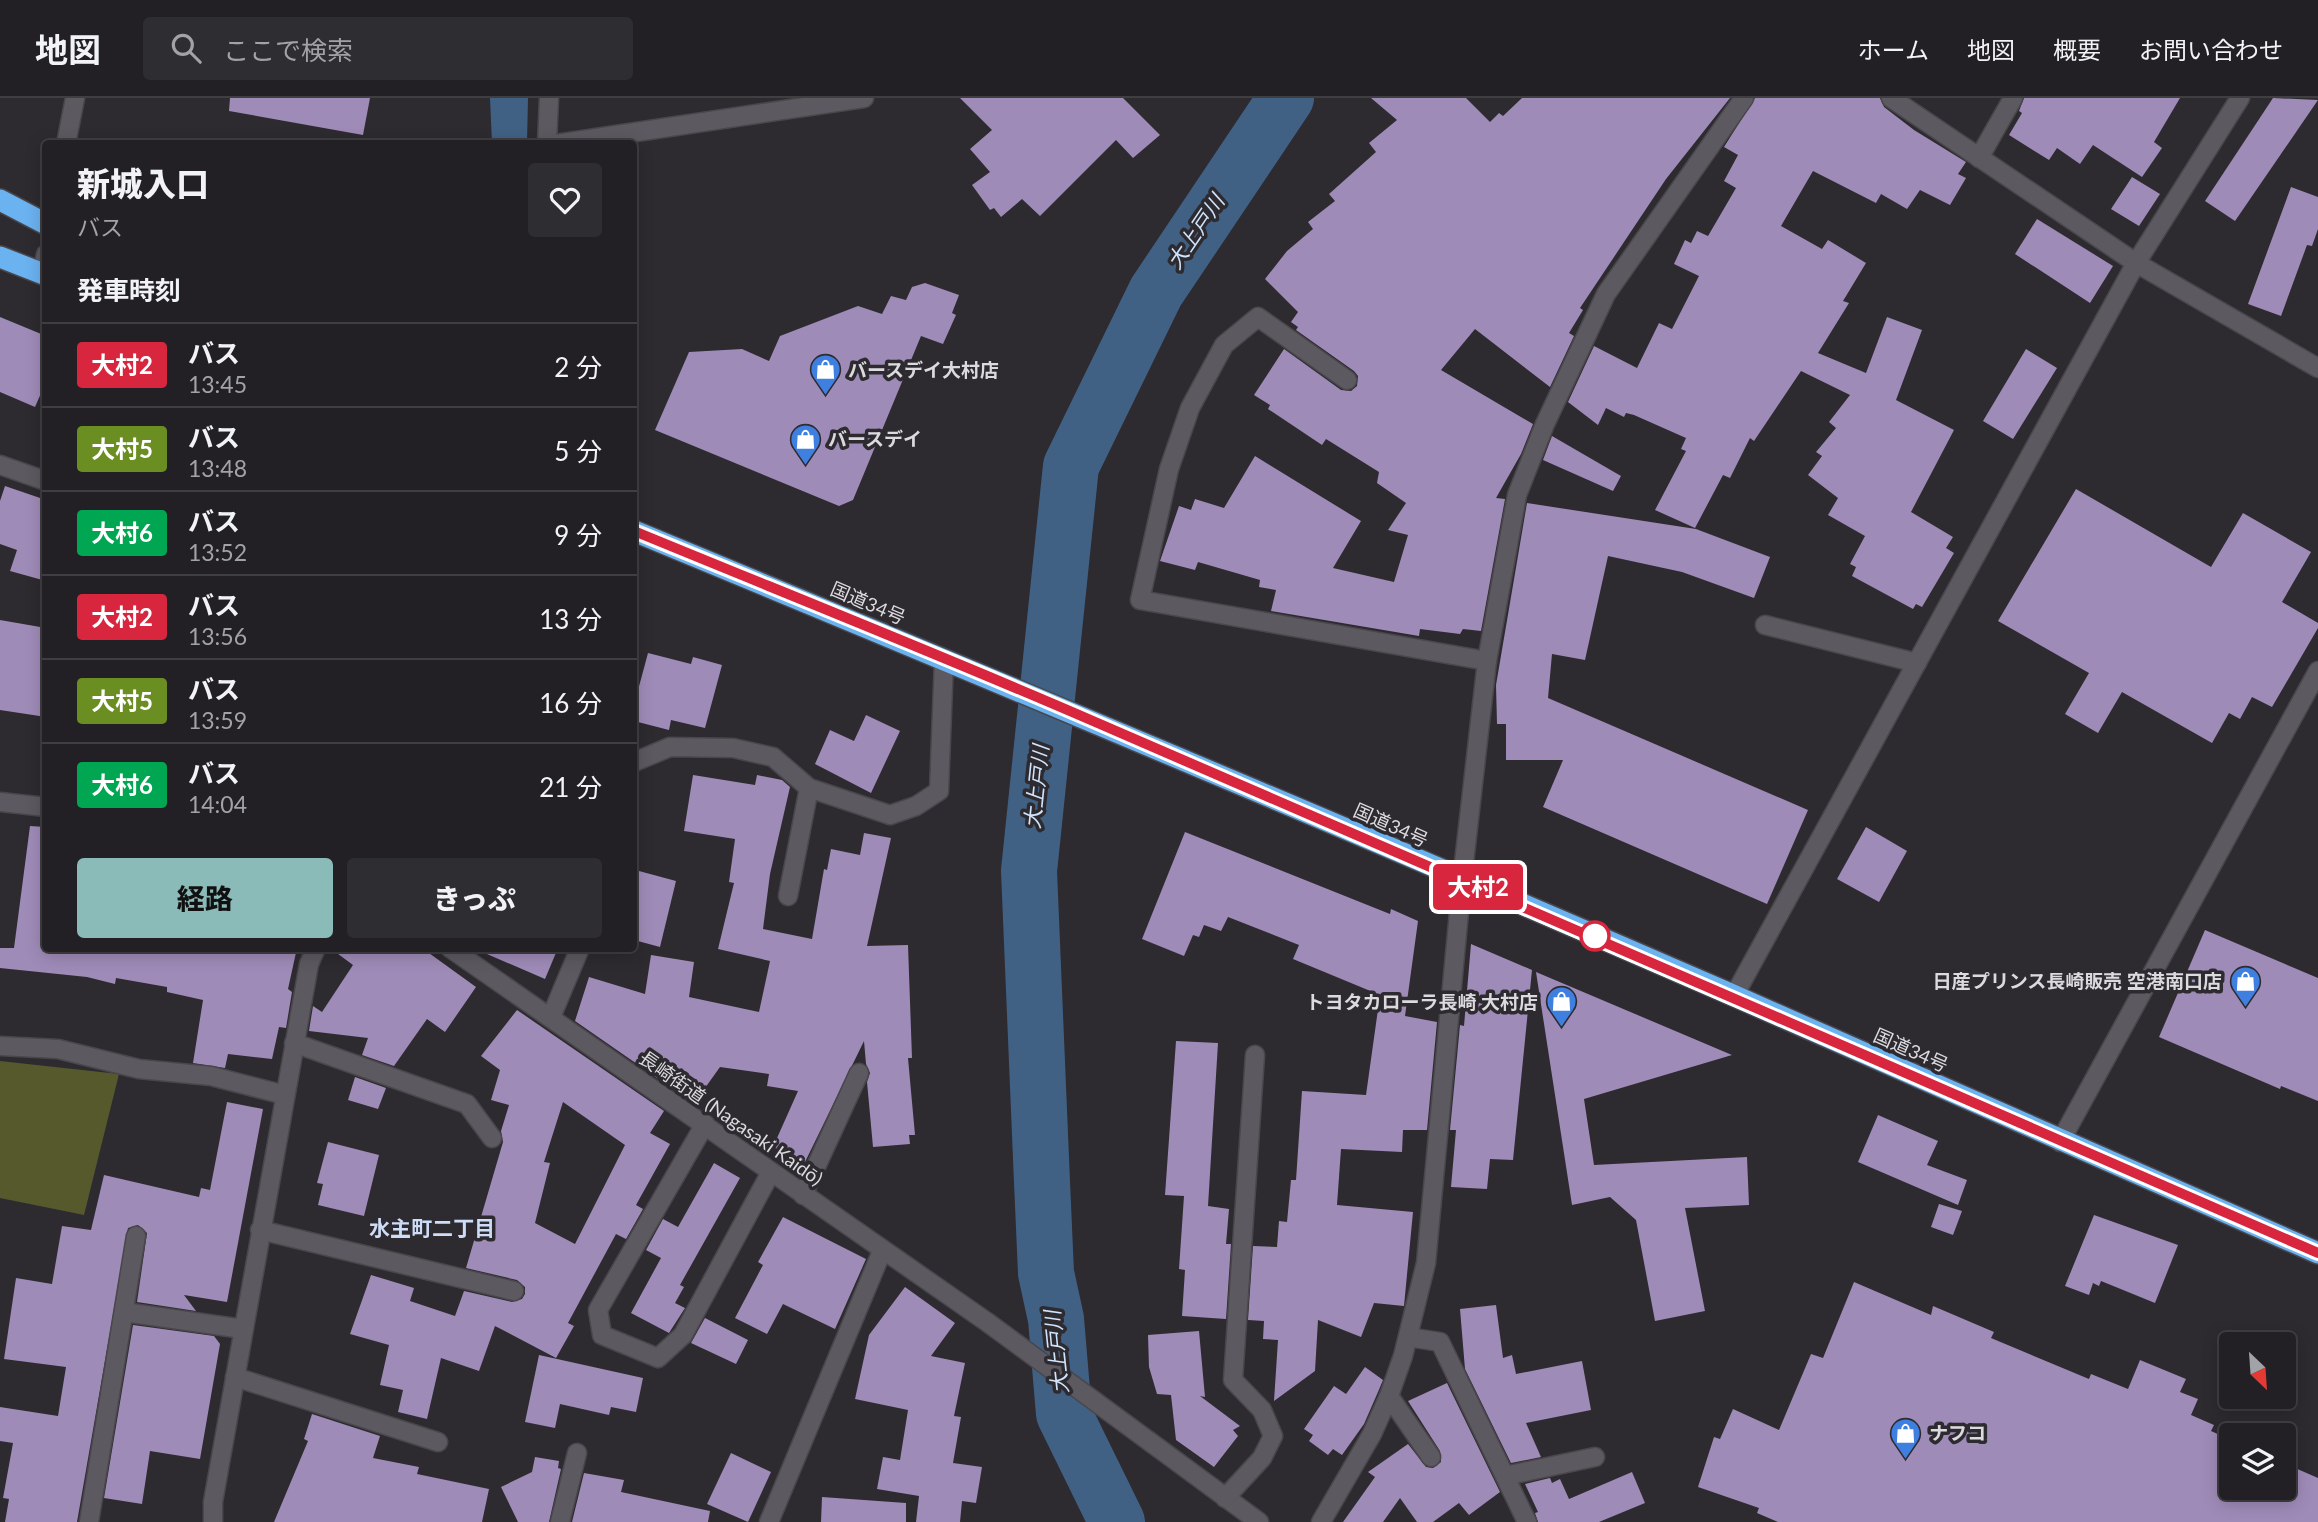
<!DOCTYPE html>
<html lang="ja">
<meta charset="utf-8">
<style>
body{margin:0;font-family:Lato,"Noto Sans JP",sans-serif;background:#2e2d31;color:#f1f3f6;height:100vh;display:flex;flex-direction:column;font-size:26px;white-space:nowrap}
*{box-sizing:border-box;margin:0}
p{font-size:23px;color:#a2a3a6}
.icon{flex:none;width:38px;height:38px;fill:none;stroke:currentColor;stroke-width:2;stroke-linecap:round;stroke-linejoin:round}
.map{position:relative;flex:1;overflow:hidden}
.panel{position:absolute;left:42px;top:42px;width:595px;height:812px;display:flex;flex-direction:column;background:#222024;border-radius:7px;box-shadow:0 4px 18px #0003,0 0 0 2px #3f3e41}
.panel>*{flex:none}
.badge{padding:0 14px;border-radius:5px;font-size:24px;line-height:46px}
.needle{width:46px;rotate:155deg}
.tools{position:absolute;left:2219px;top:1234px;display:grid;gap:14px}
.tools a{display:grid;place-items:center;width:77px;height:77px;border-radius:7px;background:#222024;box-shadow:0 4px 18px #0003,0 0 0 2px #3f3e41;font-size:35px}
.map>.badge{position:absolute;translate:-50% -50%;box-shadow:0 0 0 4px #fff}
h2{padding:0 35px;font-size:26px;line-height:63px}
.round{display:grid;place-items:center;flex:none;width:74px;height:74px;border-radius:7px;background:#2e2d31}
.overview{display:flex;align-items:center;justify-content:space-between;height:119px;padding:0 35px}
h1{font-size:33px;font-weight:800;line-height:52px}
.primary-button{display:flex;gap:14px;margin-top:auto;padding:14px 35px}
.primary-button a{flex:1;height:80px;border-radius:7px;background:#8bbbb9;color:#111;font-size:28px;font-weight:800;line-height:80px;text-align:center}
.primary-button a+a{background:#2e2d31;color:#f1f3f6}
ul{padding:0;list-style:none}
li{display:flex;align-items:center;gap:21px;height:84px;padding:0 35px;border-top:2px solid #3f3e41}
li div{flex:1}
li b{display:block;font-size:26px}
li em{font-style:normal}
li .badge{min-width:77px;font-weight:700;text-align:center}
header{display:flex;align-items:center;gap:42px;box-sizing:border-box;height:98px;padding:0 35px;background:#222024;border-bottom:2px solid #3f3e41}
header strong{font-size:33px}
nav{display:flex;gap:38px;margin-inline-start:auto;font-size:24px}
.search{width:490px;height:63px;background:#2e2d31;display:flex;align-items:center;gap:18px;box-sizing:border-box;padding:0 24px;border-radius:7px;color:#a2a3a6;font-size:26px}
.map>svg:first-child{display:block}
.green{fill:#56592c}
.water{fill:#416184}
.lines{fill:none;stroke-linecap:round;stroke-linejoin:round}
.river{stroke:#416184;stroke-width:56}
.building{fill:#9f8bb8;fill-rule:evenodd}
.minor-casing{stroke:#49474b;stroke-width:21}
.highway-casing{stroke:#49474b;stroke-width:24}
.minor{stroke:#5c5960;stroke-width:18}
.highway{stroke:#6bb2f1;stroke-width:21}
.line-casing{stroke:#fff;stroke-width:16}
.line{stroke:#d7263d;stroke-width:10}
.stop-dot{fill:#fff;stroke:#d7263d;stroke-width:3.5}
.labels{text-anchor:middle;stroke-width:7;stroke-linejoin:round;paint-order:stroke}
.poi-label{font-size:19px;font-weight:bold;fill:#dcdade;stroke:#2d2a30;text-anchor:start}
.street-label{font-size:19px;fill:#dcdade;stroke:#2d2a30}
.water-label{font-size:21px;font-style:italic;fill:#d0e4fc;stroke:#2d2a30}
.neighbourhood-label{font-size:21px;font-weight:bold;fill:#cdddf7;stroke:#2d2a30}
</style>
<header>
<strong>地図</strong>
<div class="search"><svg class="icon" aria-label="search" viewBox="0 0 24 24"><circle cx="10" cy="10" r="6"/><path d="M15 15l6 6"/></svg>ここで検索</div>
<nav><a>ホーム</a><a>地図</a><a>概要</a><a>お問い合わせ</a></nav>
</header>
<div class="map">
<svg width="2318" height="1424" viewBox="0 0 2318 1424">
<rect width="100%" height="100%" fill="#2d2a30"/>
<polygon class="green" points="0,963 119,976 84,1117 0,1100"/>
<polygon class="water" points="490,0 528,0 527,45 492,45"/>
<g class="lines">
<polyline class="river" points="1117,1424 1064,1316 1056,1221 1046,1175 1042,1084 1029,773 1071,368 1156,194 1286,0"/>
</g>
<g class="building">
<polygon points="230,0 370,0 363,37 229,13"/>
<polygon points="960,0 1123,0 1160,37 1133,60 1116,42 1040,118 1022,101 1001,119 994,110 990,112 972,87 990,74 970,51 992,32"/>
<polygon points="1371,0 1466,0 1490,24 1499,15 1503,18 1522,0 1730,0 1666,81 1580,210 1583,212 1569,235 1574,238 1550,289 1475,231 1441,272 1533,326 1521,356 1496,400 1505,401 1481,533 1463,531 1460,536 1420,531 1419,538 1271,513 1276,492 1259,489 1260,482 1198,464 1195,472 1160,463 1179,408 1191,412 1195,401 1224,410 1255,358 1361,423 1333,470 1394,484 1408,437 1388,432 1406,405 1377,385 1379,374 1326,341 1322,347 1268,311 1270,307 1254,297 1284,251 1341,292 1351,293 1357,288 1358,278 1354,273 1296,232 1298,229 1291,224 1298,214 1265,181 1287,153 1313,131 1308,124 1335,103 1329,96 1376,54 1369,45 1397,22"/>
<polygon points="1755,0 1880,0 1884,9 1914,32 1966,64 1958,76 1966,80 1950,107 1920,92 1907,111 1881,96 1876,105 1813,73 1781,128 1822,151 1828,142 1866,165 1843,203 1849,205 1818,255 1866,275 1887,219 1922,232 1896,302 1954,332 1911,414 1953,439 1946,450 1954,455 1922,509 1916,506 1913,511 1852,478 1856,469 1850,466 1865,438 1828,417 1838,400 1808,377 1822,358 1816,354 1836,330 1829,324 1850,297 1801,273 1754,343 1750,340 1730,380 1723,377 1695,430 1655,412 1686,353 1681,351 1686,340 1634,317 1626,315 1624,319 1606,310 1598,327 1568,304 1594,248 1637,270 1659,225 1672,231 1699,178 1674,166 1685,142 1691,145 1697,133 1708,138 1736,90 1724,83 1738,57 1724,49"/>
<polygon points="2024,0 2180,0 2154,44 2162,50 2142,79 2093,47 2080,66 2057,50 2049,62 2009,37 2022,15 2019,13"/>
<polygon points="2273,0 2318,2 2235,123 2205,103"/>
<polygon points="2132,79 2160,96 2139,128 2111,111"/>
<polygon points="2291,89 2318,99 2318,131 2312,148 2307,147 2281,218 2248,206"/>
<polygon points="2037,121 2113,168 2090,205 2015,156"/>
<polygon points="925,185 959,197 952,215 956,217 943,246 921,238 853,402 839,408 655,332 689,254 742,251 769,263 780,238 858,208 882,216 891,198 906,202 912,189"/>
<polygon points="0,219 46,238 46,284 35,309 0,294"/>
<polygon points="2026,251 2057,270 2013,341 1983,323"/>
<polygon points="1552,338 1621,378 1613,393 1543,362"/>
<polygon points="5,388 46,402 46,483 10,473 17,452 0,446 0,403"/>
<polygon points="2076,391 2211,469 2243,415 2311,454 2282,504 2318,525 2318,530 2272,609 2252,599 2240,621 2229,615 2212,645 2122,594 2098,635 2065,616 2089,575 1998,523"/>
<polygon points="1527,405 1696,431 1770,459 1754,500 1682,474 1608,458 1585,562 1552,556 1548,600 1808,712 1767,806 1543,709 1563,662 1506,662 1506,626 1497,626 1496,587"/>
<polygon points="0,522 46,530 46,619 0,612"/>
<polygon points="648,555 691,566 693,559 722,567 705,630 671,622 669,632 634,623 634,607"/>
<polygon points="866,617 900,633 871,695 815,666 830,632 854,643"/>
<polygon points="693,677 755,687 757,677 782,682 790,689 770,776 763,831 812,841 824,771 827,772 831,751 860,757 864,735 891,740 867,848 908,847 912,960 908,960 915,1037 909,1037 910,1046 873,1049 867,984 870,975 866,966 864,943 805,1064 773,1049 798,993 767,988 769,976 720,969 700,997 682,983 676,993 575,923 589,879 645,896 651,857 694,864 689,899 759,914 770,863 718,851 734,785 729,784 735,741 684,733"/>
<polygon points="30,728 46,729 46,850 297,850 288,891 292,894 286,930 279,929 272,961 228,956 225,970 193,965 203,902 167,894 167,889 116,880 115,886 87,879 0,870 0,850 14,850"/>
<polygon points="1866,729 1907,753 1879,804 1837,781"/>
<polygon points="1185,734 1390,816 1391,811 1418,823 1405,918 1437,924 1427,1032 1403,1032 1402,1054 1341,1051 1337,1107 1413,1114 1404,1208 1374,1205 1361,1239 1318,1222 1315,1273 1274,1303 1278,1242 1263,1241 1264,1223 1248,1222 1253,1148 1277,1149 1279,1123 1287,1124 1291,1082 1296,1082 1302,993 1366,997 1380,897 1293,861 1299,847 1228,819 1221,833 1204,827 1199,839 1193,837 1184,858 1142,841"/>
<polygon points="639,773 676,783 660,849 634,842 634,795"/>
<polygon points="2205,832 2318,880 2318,1003 2281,988 2280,991 2159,939"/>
<polygon points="1471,846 1532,872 1513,1062 1490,1061 1487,1091 1451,1089 1456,1032 1450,1032 1460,927 1464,928"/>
<polygon points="330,850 422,850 476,889 445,934 427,921 394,968 362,957 368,940 309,933 313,908 322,914 353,867"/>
<polygon points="473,850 558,850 545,881"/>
<polygon points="1536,874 1732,957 1584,1001 1594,1067 1747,1059 1749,1107 1685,1110 1705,1213 1655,1223 1636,1122 1610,1099 1572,1107"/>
<path d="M 517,912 L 664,1013 L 650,1035 L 670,1046 L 636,1107 L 643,1111 L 626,1141 L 616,1136 L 568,1225 L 574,1228 L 556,1260 L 495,1228 L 479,1273 L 441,1260 L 427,1321 L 398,1314 L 403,1292 L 380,1287 L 389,1247 L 350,1236 L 371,1177 L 414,1190 L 410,1203 L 455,1218 L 464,1193 L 512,1204 L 522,1201 L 525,1196 L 525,1189 L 517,1182 L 466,1170 L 503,1044 L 501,1033 L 509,1007 L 491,1002 L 500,972 L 481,958 ZM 563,1004 L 625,1047 L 575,1146 L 535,1125 L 550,1065 L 544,1064 Z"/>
<polygon points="1176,943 1218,945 1208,1108 1229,1111 1226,1146 1231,1146 1226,1221 1182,1218 1185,1172 1179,1171 1184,1098 1165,1097"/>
<polygon points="355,979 386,990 378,1011 348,1002"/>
<polygon points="227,1004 263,1011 227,1204 184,1197 196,1213 137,1204 147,1135 138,1127 128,1130 77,1424 5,1424 9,1401 3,1400 13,1345 0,1343 0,1309 58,1318 66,1269 4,1261 16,1180 52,1186 62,1128 91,1132 104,1077 199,1099 201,1090 210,1092"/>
<polygon points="1878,1017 1938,1043 1927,1067 1967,1082 1958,1107 1858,1064"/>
<polygon points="328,1044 379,1057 364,1118 318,1107 323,1086 317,1085"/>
<polygon points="714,1065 740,1080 680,1187 684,1189 675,1205 685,1210 669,1235 631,1215 661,1160 646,1152 663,1121 678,1129"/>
<polygon points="1939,1106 1962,1113 1953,1137 1931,1129"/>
<polygon points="2094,1117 2178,1147 2155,1205 2101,1183 2099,1188 2093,1185 2089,1197 2065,1188"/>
<polygon points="783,1119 866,1161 835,1231 783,1206 767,1236 735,1220 763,1167 758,1164"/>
<polygon points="1854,1184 1931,1217 1933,1208 1994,1234 1991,1240 2089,1281 2091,1276 2128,1291 2140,1262 2186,1281 2180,1294 2198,1301 2191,1317 2214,1327 2211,1333 2231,1342 2231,1390 2284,1390 2284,1365 2318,1380 2318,1424 1778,1424 1757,1415 1759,1410 1698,1389 1714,1339 1720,1341 1733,1311 1779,1332 1811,1256 1823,1260"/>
<polygon points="905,1189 955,1225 931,1258 965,1265 954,1318 961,1319 953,1365 982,1369 976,1405 962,1403 960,1424 916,1424 919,1398 877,1391 883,1359 900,1362 908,1312 855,1301 869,1237"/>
<polygon points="1496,1207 1503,1260 1512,1257 1516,1276 1582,1263 1591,1312 1526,1325 1541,1359 1511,1365 1465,1271 1460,1211"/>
<polygon points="705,1220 748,1242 736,1266 691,1245"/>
<polygon points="133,1227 214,1238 220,1246 200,1361 150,1353 142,1406 104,1400"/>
<polygon points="1199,1233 1205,1299 1200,1298 1240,1328 1233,1332 1238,1338 1214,1369 1176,1342 1171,1297 1157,1296 1149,1269 1148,1237"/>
<polygon points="539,1257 643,1280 636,1314 611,1309 609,1317 560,1306 555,1330 525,1324"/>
<polygon points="1365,1269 1383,1282 1378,1294 1364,1326 1342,1357 1333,1351 1328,1357 1309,1343 1313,1337 1304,1331 1334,1288 1346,1296"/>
<polygon points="1447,1285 1500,1394 1469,1417 1459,1405 1433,1424 1417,1424 1400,1400 1383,1424 1343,1424 1375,1379 1368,1374 1408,1346 1426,1369 1433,1370 1441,1364 1440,1353 1408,1303"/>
<polygon points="312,1316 380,1338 373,1360 419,1369 417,1376 489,1391 482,1424 274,1424 308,1343 304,1341"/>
<polygon points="731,1355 771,1374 748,1424 707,1406"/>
<polygon points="535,1359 559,1363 558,1370 561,1371 549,1424 518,1424 501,1389 532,1374"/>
<polygon points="1632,1374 1645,1405 1599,1424 1538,1424 1535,1415 1538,1414 1525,1386 1550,1380 1552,1385 1560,1381 1569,1401"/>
<polygon points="584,1375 624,1382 621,1394 710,1413 708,1424 572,1424"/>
<polygon points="822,1399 906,1405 906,1424 821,1424"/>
</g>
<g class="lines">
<defs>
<g id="minor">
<polyline points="1891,0 2136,165 2318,270"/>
<polyline points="66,46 75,0"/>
<polyline points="547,46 549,0"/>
<polyline points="556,46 864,0"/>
<polyline points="1979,60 2013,0"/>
<polyline points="42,175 46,156"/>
<polyline points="1347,282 1258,219 1224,247 1190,310 1169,371 1140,502 1487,563"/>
<polyline points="0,367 46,383"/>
<polyline points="1765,527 1917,565"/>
<polyline points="634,664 670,649 733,650 773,659 809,690 890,717 916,708 939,693 944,561"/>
<polyline points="0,704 46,709"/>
<polyline points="788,798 809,690"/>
<polyline points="450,850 987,1224 1259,1424"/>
<polyline points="1734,898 2136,165 2240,0"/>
<polyline points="551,919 580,850"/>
<polyline points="294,945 467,1006 492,1040"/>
<polyline points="0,948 58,951 139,971 211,978 285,997"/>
<polyline points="705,1026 598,1212 602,1237 658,1260 683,1237 771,1074"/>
<polyline points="2060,1044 2318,573"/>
<polyline points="803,1097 859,975"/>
<polyline points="260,1132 514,1193"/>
<polyline points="124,1214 243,1231"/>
<polyline points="1408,1239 1440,1244 1527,1424"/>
<polyline points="235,1279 438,1344"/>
<polyline points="1389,1298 1431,1359"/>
<polyline points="1505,1378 1595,1359"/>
<polyline points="1225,1400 1262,1360 1273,1338 1262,1312 1233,1282 1255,957"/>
<polyline points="89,1424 136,1138"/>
<polyline points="213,1424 213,1404 309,866 316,850"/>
<polyline points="560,1424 577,1355"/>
<polyline points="769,1424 882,1153"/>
<polyline points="1321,1424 1372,1336 1389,1298 1403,1258 1426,1165 1462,782 1487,563 1517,397 1545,326 1606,196 1744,0"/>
</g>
<g id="highway">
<polyline points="0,102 46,126"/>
<polyline points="0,159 46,177"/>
<path d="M 634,433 C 999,584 1365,737 1728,895 C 1925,981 2121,1070 2318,1155"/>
</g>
</defs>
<use href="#minor" class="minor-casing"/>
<use href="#highway" class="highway-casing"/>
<use href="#minor" class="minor"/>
<use href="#highway" class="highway"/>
</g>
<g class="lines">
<defs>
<path id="line" d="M 634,433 C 787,496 941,557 1093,623 C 1502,798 1910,977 2318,1155"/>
</defs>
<use href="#line" class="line-casing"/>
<use href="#line" class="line"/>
</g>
<defs>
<symbol id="shop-pin" viewBox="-11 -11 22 30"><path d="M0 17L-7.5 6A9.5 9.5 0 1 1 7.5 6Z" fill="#3f7fe0" stroke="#2d2a30"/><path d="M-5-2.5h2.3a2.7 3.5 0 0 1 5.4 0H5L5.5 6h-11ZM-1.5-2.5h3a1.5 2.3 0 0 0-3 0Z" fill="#fff"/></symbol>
</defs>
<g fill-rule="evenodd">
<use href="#shop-pin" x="808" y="254" width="35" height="47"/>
<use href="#shop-pin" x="788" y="324" width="35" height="47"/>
<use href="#shop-pin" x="2228" y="866" width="35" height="47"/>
<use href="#shop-pin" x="1544" y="886" width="35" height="47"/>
<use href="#shop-pin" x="1888" y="1318" width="35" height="47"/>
</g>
<circle class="stop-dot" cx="1595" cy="838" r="14"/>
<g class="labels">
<g class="poi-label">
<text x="848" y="279">バースデイ大村店</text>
<text x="828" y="348">バースデイ</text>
<text x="2222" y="890" text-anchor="end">日産プリンス長崎販売 空港南口店</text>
<text x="1538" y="911" text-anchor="end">トヨタカローラ長崎 大村店</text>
<text x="1929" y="1342">ナフコ</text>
</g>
<g class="street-label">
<text transform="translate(868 505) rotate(23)" y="7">国道34号</text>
<text transform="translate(1391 727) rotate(24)" y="7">国道34号</text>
<text transform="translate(1911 952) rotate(24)" y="7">国道34号</text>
<text transform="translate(731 1020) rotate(35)" y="7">長崎街道 (Nagasaki Kaidō)</text>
</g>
<g class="water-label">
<text transform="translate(1196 134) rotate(-56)" y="7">大上戸川</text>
<text transform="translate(1037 689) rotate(-84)" y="7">大上戸川</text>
<text transform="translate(1057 1254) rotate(-96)" y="7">大上戸川</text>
</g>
<g class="neighbourhood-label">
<text x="432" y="1138">水主町二丁目</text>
</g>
</g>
</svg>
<div class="tools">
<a><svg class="needle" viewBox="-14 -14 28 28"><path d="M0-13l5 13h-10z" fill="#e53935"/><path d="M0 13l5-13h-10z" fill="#a2a3a6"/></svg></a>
<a><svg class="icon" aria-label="layers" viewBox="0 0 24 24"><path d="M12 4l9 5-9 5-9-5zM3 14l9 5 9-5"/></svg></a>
</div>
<b class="badge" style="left:1478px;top:789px;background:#d7263d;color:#fff">大村2</b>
<section class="panel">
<div class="overview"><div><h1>新城入口</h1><p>バス</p></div><a class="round"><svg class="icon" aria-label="heart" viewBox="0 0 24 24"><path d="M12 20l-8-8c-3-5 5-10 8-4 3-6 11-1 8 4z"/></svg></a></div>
<h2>発車時刻</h2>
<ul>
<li><span class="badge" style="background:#d7263d;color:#fff">大村2</span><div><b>バス</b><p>13:45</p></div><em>2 分</em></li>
<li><span class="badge" style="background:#6b8e23;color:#fff">大村5</span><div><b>バス</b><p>13:48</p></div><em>5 分</em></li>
<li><span class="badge" style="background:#00a651;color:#fff">大村6</span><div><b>バス</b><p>13:52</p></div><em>9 分</em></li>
<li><span class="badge" style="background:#d7263d;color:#fff">大村2</span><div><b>バス</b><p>13:56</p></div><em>13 分</em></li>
<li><span class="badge" style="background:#6b8e23;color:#fff">大村5</span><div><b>バス</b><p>13:59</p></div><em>16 分</em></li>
<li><span class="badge" style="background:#00a651;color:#fff">大村6</span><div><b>バス</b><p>14:04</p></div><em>21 分</em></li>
</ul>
<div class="primary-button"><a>経路</a><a>きっぷ</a></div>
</section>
</div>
